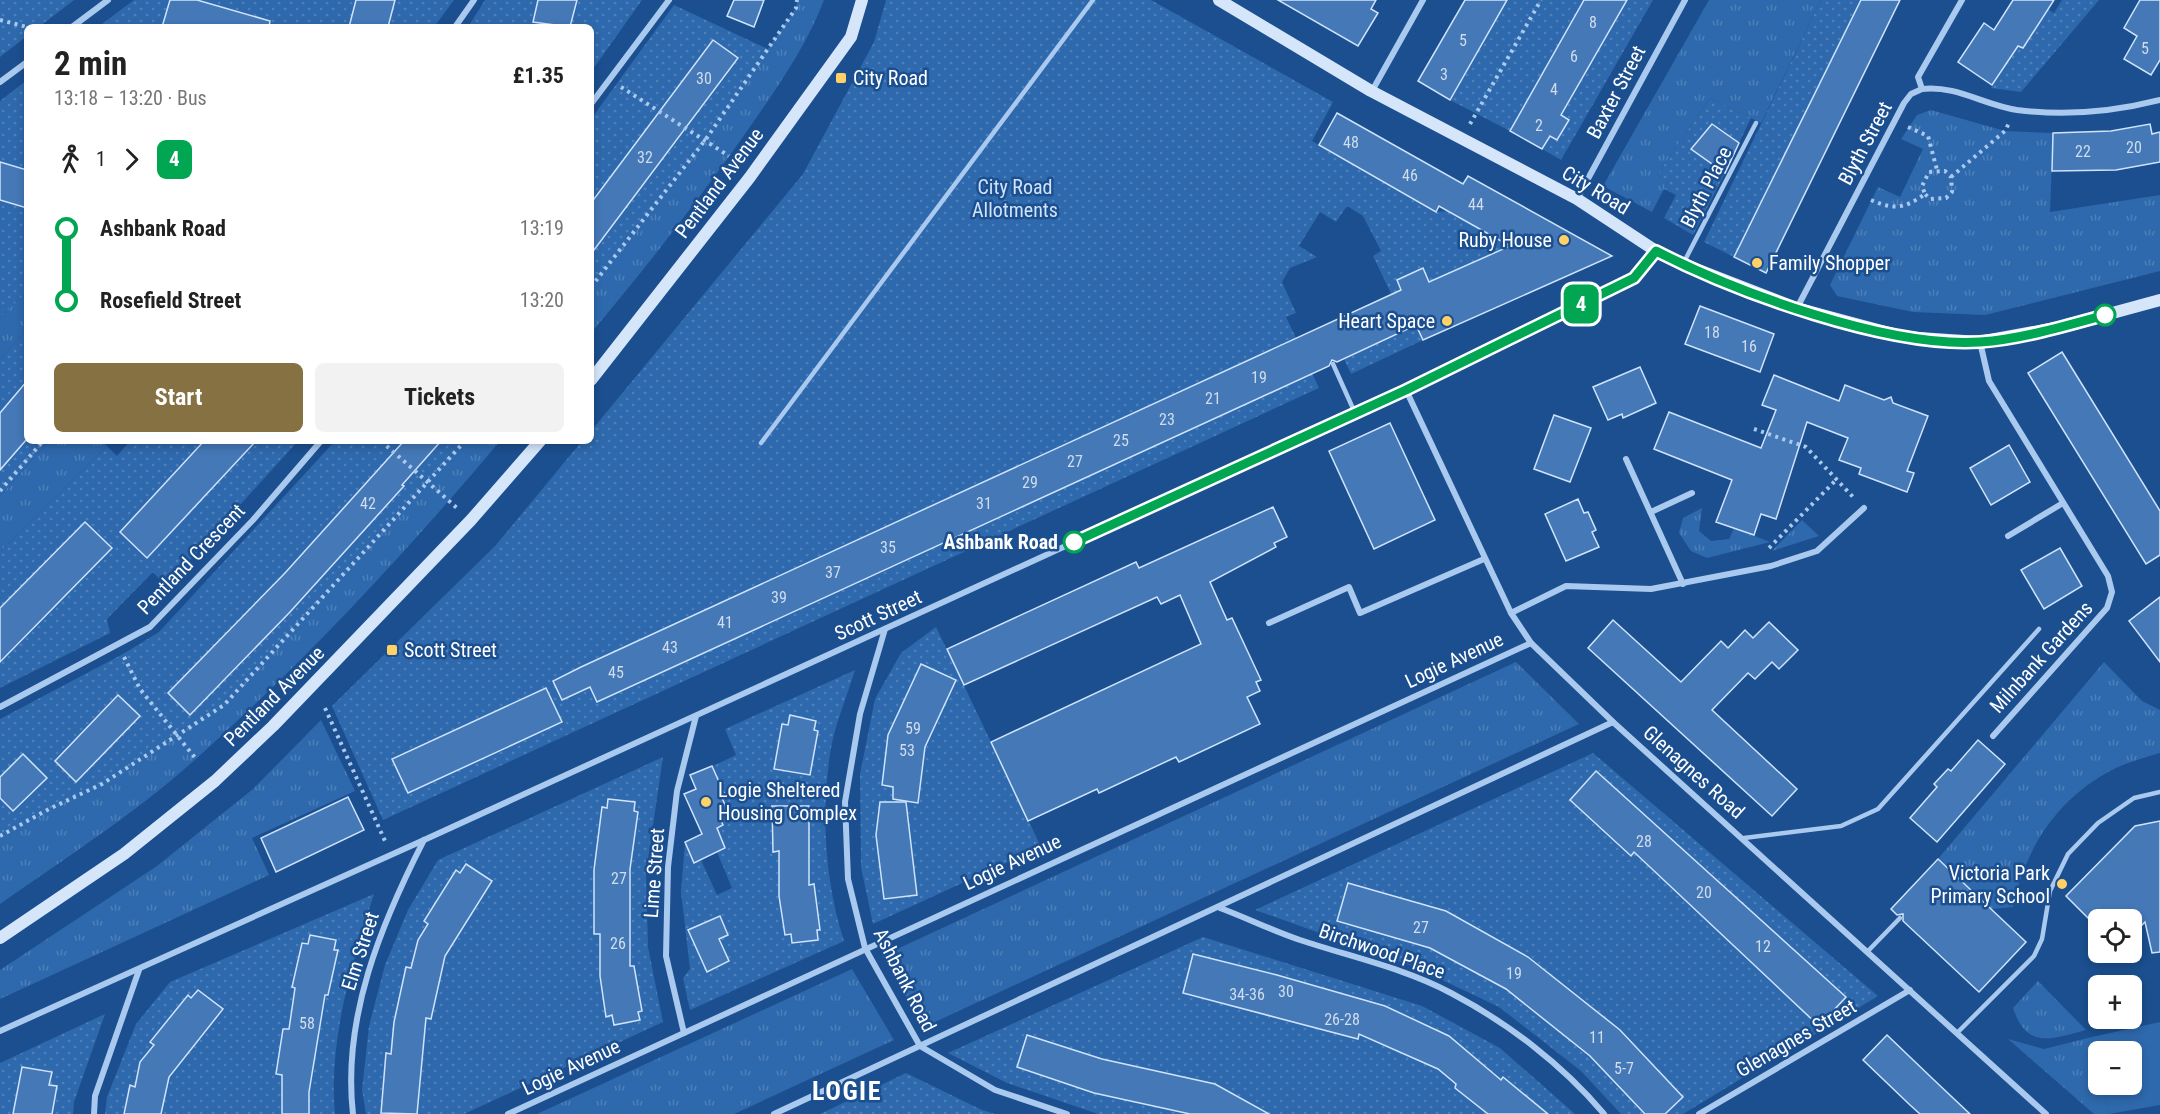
<!DOCTYPE html>
<meta charset="utf-8">
<style>
body{margin:0;font-family:"Roboto Condensed",sans-serif;background:#f2f2f2;color:#222;height:100vh;display:flex;flex-direction:column;font-size:22px;white-space:nowrap}
*{box-sizing:border-box;margin:0}
p{font-size:20px;color:#767676}
.icon{flex:none;width:33px;height:33px;fill:none;stroke:currentColor;stroke-width:2;stroke-linecap:round;stroke-linejoin:round}
.map{position:relative;flex:1;overflow:hidden}
.panel{position:absolute;left:24px;top:24px;width:570px;height:420px;display:flex;flex-direction:column;background:#fff;border-radius:9px;box-shadow:0 3px 9px #0003}
.panel>*{flex:none}
.badge{padding:0 12px;border-radius:9px;font-size:21px;line-height:39px}
.buttons{position:absolute;left:2088px;top:909px;display:grid;gap:12px}
.buttons a{display:grid;place-items:center;width:54px;height:54px;border-radius:9px;background:#fff;box-shadow:0 3px 9px #0003;font-size:30px}
.map>.badge{position:absolute;translate:-50% -50%;box-shadow:0 0 0 3px #fff}
.legs{display:flex;align-items:center;gap:9px;height:66px;padding:0 30px;font-size:20px}
.legs p{margin-inline-start:auto}
.head{display:flex;align-items:center;justify-content:space-between;height:102px;padding:0 30px}
h1{font-size:33px;font-weight:700;line-height:45px}
.primary-button{display:flex;gap:12px;margin-top:auto;padding:12px 30px}
.primary-button a{flex:1;height:69px;border-radius:9px;background:#857141;color:#fff;font-size:24px;font-weight:700;line-height:69px;text-align:center}
.primary-button a+a{background:#f2f2f2;color:#222}
ul{padding:0 30px;list-style:none}
li{display:flex;align-items:center;gap:21px;height:72px;font-size:22px}
li i{display:grid;place-items:center;width:9px;height:100%;margin:0 8px;background:currentColor}
li i::after{content:'';width:15px;height:15px;margin:-8px;border:4px solid;border-radius:50%;background:#fff}
li p{margin-inline-start:auto}
li:first-child i{background:linear-gradient(#0000 50%,currentColor 0)}
li:last-child i{background:linear-gradient(currentColor 50%,#0000 0)}
.map>svg:first-child{display:block}
.grass{fill:url(#grass-tufts)}
.garden{fill:url(#garden-dots)}
.pitch{fill:#2e69ad}
.building{fill:#4478b7;stroke:#cfe3fa;stroke-width:1.5}
.lines{fill:none;stroke-linecap:round;stroke-linejoin:round}
.path{stroke:#a9c9ee;stroke-width:4;stroke-dasharray:3 4.5;stroke-linecap:butt}
.lane{stroke:#a9c9ee;stroke-width:4.5}
.street{stroke:#a9c9ee;stroke-width:6}
.secondary{stroke:#d6e6fa;stroke-width:12}
.line-1-casing{stroke:#fff;stroke-width:14}
.line-1{stroke:#00a651;stroke-width:9}
.poi-dot{fill:#ffd166;stroke:#1b4f8f;stroke-width:2}
.stop-1-dot{fill:#fff;stroke:#00a651;stroke-width:3}
.labels{text-anchor:middle;stroke-width:5;stroke-linejoin:round;paint-order:stroke}
.number-label{font-size:16px;fill:#d0dded}
.poi-label{font-size:20px;fill:#fff;stroke:#1b4f8f;text-anchor:start}
.street-label{font-size:20px;fill:#fff;stroke:#1b4f8f}
.park-label{font-size:20px;fill:#cfe3fa;stroke:#1b4f8f}
.stop-label{font-size:20px;font-weight:bold;fill:#fff;stroke:#1b4f8f;text-anchor:end}
.district-label{font-size:26px;font-weight:bold;letter-spacing:1.5px;fill:#fff;stroke:#1b4f8f}
</style>
<div class="map">
<svg width="2160" height="1114" viewBox="0 0 2160 1114">
<defs>
<pattern id="grass-tufts" width="24" height="20" patternUnits="userSpaceOnUse" patternTransform="scale(1.5)"><rect width="24" height="20" fill="#2e69ad"/><path d="M3 7l-1-3M5 7V3M7 7l1-3M15 17l-1-3M17 17v-4M19 17l1-3" fill="none" stroke="#4d80b9"/></pattern>
<pattern id="garden-dots" width="8" height="8" patternUnits="userSpaceOnUse" patternTransform="scale(1.5)"><rect width="8" height="8" fill="#2e69ad"/><path d="M2 2h.1M6 6h.1" fill="none" stroke="#4d80b9" stroke-width="1.8" stroke-linecap="round"/></pattern>
</defs>
<rect width="100%" height="100%" fill="#1b4f8f"/>
<g class="grass">
<path d="M 797,0 L 824,0 C 806,48 774,92 745,134 C 697,202 645,269 591,333 L 591,287 L 706,139 L 796,8 Z"/>
<polygon points="1709,0 1821,0 1761,123 1710,98 1657,175 1668,181 1652,212 1603,186"/>
<polygon points="1931,110 2005,131 2053,133 2050,212 2160,195 2160,271 1985,315 1913,312 1837,296 1830,285 1878,187 1900,197 1923,149 1901,139 1917,115"/>
<polygon points="27,292 27,330 0,359 0,317"/>
<polygon points="49,441 102,441 107,446 0,552 0,496"/>
<path d="M 465,441 L 500,441 C 406,553 306,660 197,758 C 136,813 67,857 0,904 L 0,836 L 224,705 Z"/>
<polygon points="1702,508 1699,531 1711,541 1729,539 1734,528 1770,542 1707,558 1691,551 1679,533 1683,518"/>
<polygon points="1802,520 1819,536 1772,551"/>
<polygon points="1516,662 1579,724 924,1027 882,956"/>
<path d="M 2104,662 L 2142,701 L 2160,710 L 2160,753 C 2144,758 2127,762 2112,770 C 2058,798 2025,848 2013,907 L 1991,909 L 1938,859 Z"/>
<polygon points="321,720 355,791 252,838 269,875 0,999 0,970 157,866 253,789"/>
<polygon points="852,969 894,1040 734,1114 537,1114"/>
<path d="M 2038,981 L 2086,1030 C 2051,1039 2027,1050 2013,1008 Z"/>
<polygon points="2092,1037 2098,1067 2098,1084 2102,1085 2109,1114 2094,1114 2008,1039 2044,1049"/>
</g>
<g class="garden">
<polygon points="0,0 74,0 39,27 27,27 27,36 0,57"/>
<polygon points="134,0 454,0 434,27 98,27"/>
<polygon points="485,0 642,0 591,72 591,27 468,27"/>
<polygon points="886,0 1151,0 1333,102 1312,141 1436,212 1448,211 1520,252 1468,265 1429,282 1423,269 1397,280 1423,340 1351,374 1344,359 1408,329 1373,256 1381,251 1363,216 1347,206 1336,222 1320,212 1299,246 1317,257 1290,268 1282,282 1296,313 1286,317 1296,338 581,667 598,702 1312,373 1319,388 383,820 332,706 496,545 582,441 591,441 591,431 803,174 874,42"/>
<polygon points="1507,0 1584,0 1510,131 1450,100"/>
<polygon points="1627,0 1653,0 1561,160 1542,149 1550,136 1558,140 1569,120 1561,115"/>
<polygon points="1821,0 1861,0 1734,257 1704,242"/>
<polygon points="2033,0 2054,13 2062,0 2099,0 2021,92 1991,88 2018,46 2023,48 2040,21"/>
<polygon points="674,5 768,49 706,139 591,287 591,119"/>
<polygon points="27,80 27,292 0,317 0,101"/>
<polygon points="1710,98 1751,118 1739,143 1712,125 1691,149 1725,173 1693,235 1664,218 1676,195 1664,189 1668,181 1657,175"/>
<polygon points="27,330 27,381 0,413 0,359"/>
<polygon points="27,439 27,441 49,441 0,496 0,470"/>
<polygon points="130,441 298,441 172,580 162,582 153,572 107,619 110,633 0,688 0,552 107,446 117,456"/>
<polygon points="335,441 465,441 224,705 102,784 49,809 0,836 0,719 123,654 159,632"/>
<polygon points="936,627 1041,847 873,924 861,867 860,774 875,699 901,653"/>
<path d="M 855,670 C 847,697 834,726 830,754 C 821,816 825,882 844,941 L 690,1010 L 683,978 L 690,969 L 681,892 L 685,842 L 694,863 L 701,860 L 717,895 L 732,888 L 717,852 L 725,848 L 717,828 L 723,825 L 718,814 L 727,810 L 721,795 L 724,793 L 713,766 L 736,755 L 725,729 Z"/>
<polygon points="1593,753 1878,996 1683,1114 1621,1114 1581,1071 1499,1007 1415,967 1255,910"/>
<polygon points="663,757 646,873 648,947 663,1022 464,1114 366,1114 362,1090 369,1026 385,965 408,910 438,860"/>
<path d="M 374,894 C 352,964 328,1041 335,1114 L 105,1114 L 107,1097 L 136,1024 L 170,982 Z"/>
<polygon points="1203,937 1422,1006 1500,1048 1575,1114 1098,1114 1007,1083 948,1053"/>
<polygon points="105,1014 74,1102 73,1114 0,1114 0,1063"/>
<polygon points="906,1073 982,1110 995,1114 820,1114"/>
</g>
<polygon class="pitch" points="2160,1022 2160,1105 2109,1114 2102,1085 2132,1084 2132,1052 2098,1052 2098,1067 2092,1037"/>
<g class="building">
<polygon points="170,0 197,0 270,21 269,27 162,27"/>
<polygon points="356,0 395,0 388,27 349,27"/>
<polygon points="538,0 577,0 570,27 533,22"/>
<polygon points="734,0 764,0 754,27 727,16"/>
<polygon points="1278,0 1376,0 1371,9 1378,13 1358,46"/>
<polygon points="1465,0 1507,0 1450,100 1418,81"/>
<polygon points="1584,0 1627,0 1561,115 1569,120 1557,140 1550,136 1542,149 1510,131"/>
<polygon points="1861,0 1900,0 1766,273 1734,257"/>
<polygon points="2013,0 2054,0 2023,48 2018,46 1992,85 1958,62 1984,23 1994,30"/>
<polygon points="2140,0 2160,0 2160,60 2151,75 2124,59 2137,36 2124,28"/>
<polygon points="713,40 738,58 591,254 591,203"/>
<polygon points="1337,113 1463,184 1468,176 1612,256 1423,340 1416,325 1337,362 1332,360 1329,366 597,702 590,687 562,700 553,681 581,667 1401,290 1397,280 1423,268 1429,282 1510,246 1439,206 1436,212 1319,145"/>
<polygon points="1712,124 1739,143 1725,173 1691,149"/>
<polygon points="2150,124 2152,134 2160,132 2160,162 2116,170 2052,171 2053,133 2111,131"/>
<polygon points="0,162 27,170 27,208 0,200"/>
<polygon points="1700,306 1774,334 1760,372 1685,344"/>
<polygon points="2062,352 2160,511 2160,555 2146,564 2028,373"/>
<polygon points="1640,367 1656,403 1623,418 1622,414 1608,420 1593,387"/>
<polygon points="1774,375 1839,401 1845,385 1884,400 1891,397 1893,403 1928,416 1907,471 1914,473 1907,492 1859,474 1861,468 1839,460 1848,438 1807,422 1776,519 1761,514 1754,535 1716,522 1732,480 1654,449 1669,412 1761,448 1776,410 1762,405"/>
<polygon points="27,381 27,439 0,470 0,413"/>
<polygon points="1554,415 1591,428 1570,482 1534,469"/>
<polygon points="1390,423 1435,520 1374,549 1329,451"/>
<polygon points="204,441 256,441 147,558 120,532"/>
<polygon points="404,441 441,441 402,485 404,486 290,612 190,715 168,693 285,573"/>
<polygon points="2009,445 2030,482 1991,505 1970,468"/>
<polygon points="1578,499 1584,513 1588,512 1596,530 1592,532 1599,547 1566,561 1545,514"/>
<polygon points="1273,507 1287,537 1274,543 1276,547 1210,582 1227,620 1232,618 1261,680 1256,682 1260,691 1247,697 1260,724 1179,762 1176,757 1099,793 1097,789 1028,821 991,742 1201,644 1180,595 1161,604 1157,597 964,685 947,649 1136,562 1139,568"/>
<polygon points="85,522 112,548 0,662 0,608"/>
<polygon points="2060,548 2082,586 2044,609 2021,570"/>
<polygon points="2160,597 2160,662 2129,621"/>
<polygon points="1613,620 1681,682 1721,641 1728,648 1745,630 1753,638 1769,622 1798,650 1779,669 1772,662 1755,679 1748,673 1712,710 1797,789 1772,816 1588,648"/>
<polygon points="921,664 956,680 925,747 918,803 893,799 893,787 882,785 888,735"/>
<polygon points="546,688 562,722 408,793 392,759"/>
<polygon points="118,695 140,716 76,782 55,761"/>
<polygon points="790,715 816,721 814,730 818,731 810,775 774,769 782,724 788,725"/>
<polygon points="1978,740 2005,764 1937,842 1910,818 1937,787 1934,784 1948,769 1951,771"/>
<polygon points="23,754 47,778 13,811 0,798 0,777"/>
<polygon points="712,766 724,793 721,795 727,810 718,814 723,825 717,828 725,848 694,863 685,842 702,834 684,794 696,789 690,775"/>
<polygon points="1596,771 1846,997 1819,1026 1634,852 1631,856 1570,800"/>
<polygon points="348,797 364,830 276,872 261,838"/>
<polygon points="608,799 635,802 634,811 638,812 630,869 630,966 634,966 642,1011 638,1012 640,1020 614,1025 612,1015 606,1017 600,976 600,934 594,934 594,870 602,807 607,808"/>
<polygon points="880,802 906,802 917,895 884,899 876,835"/>
<polygon points="772,806 809,806 809,885 814,884 820,930 817,930 818,940 792,943 791,934 785,935 779,896 779,851 773,852"/>
<polygon points="2160,821 2160,952 2152,953 2145,922 2132,935 2132,920 2098,920 2098,928 2066,896 2135,826"/>
<polygon points="1938,859 2026,942 1979,992 1903,921 1903,914 1897,915 1891,909"/>
<polygon points="466,864 492,881 445,956 431,1019 426,1018 417,1114 381,1113 386,1053 391,1054 394,1022 406,967 411,968 418,940 428,924 424,921 456,870 460,873"/>
<polygon points="1348,883 1446,911 1528,957 1620,1030 1683,1097 1665,1114 1645,1114 1590,1056 1506,989 1430,948 1337,921"/>
<polygon points="720,916 728,935 719,939 729,961 707,972 688,930"/>
<polygon points="310,935 336,940 334,950 338,950 328,995 325,995 309,1092 309,1114 282,1114 282,1075 276,1074 283,1029 289,1029 295,988 292,987 302,943 308,944"/>
<polygon points="1193,954 1277,975 1385,1006 1449,1036 1501,1080 1503,1077 1548,1114 1488,1114 1455,1088 1456,1084 1438,1069 1359,1034 1358,1039 1183,993"/>
<polygon points="198,990 223,1009 169,1077 161,1114 124,1114 130,1085 135,1087 140,1062 154,1045 150,1042 188,995 191,998"/>
<polygon points="1027,1035 1102,1059 1215,1084 1269,1114 1190,1114 1094,1093 1017,1067"/>
<polygon points="1887,1035 1934,1080 1970,1114 1920,1114 1910,1105 1863,1060"/>
<polygon points="22,1067 52,1072 49,1085 57,1086 52,1114 13,1114"/>
</g>
<g class="lines">
<g class="path">
<polyline points="0,20 27,27"/>
<polyline points="621,87 729,156"/>
<polyline points="1470,124 1541,0"/>
<polyline points="1908,127 1928,136 1937,170"/>
<polyline points="1951,177 2005,131 2009,123"/>
<path d="M 1871,200 C 1894,210 1904,209 1925,194 L 1922,186 L 1929,172 L 1945,171 L 1951,177 L 1952,192 L 1946,198 L 1930,199 L 1925,194"/>
<polyline points="591,287 706,139 796,8 797,0"/>
<polyline points="1754,429 1806,447 1854,498"/>
<polyline points="381,441 457,508"/>
<polyline points="0,491 43,441"/>
<polyline points="1769,548 1836,480"/>
<polyline points="124,657 140,689 196,759"/>
<polyline points="325,708 385,841"/>
<polyline points="0,836 49,809 102,784 224,705 465,441"/>
</g>
<g class="lane">
<polyline points="1684,262 1756,123"/>
<polyline points="1333,364 1355,413"/>
<polyline points="761,443 1093,0"/>
<polyline points="1744,838 1841,826 1878,809 2039,629"/>
<polyline points="1868,951 1900,918"/>
<polyline points="1958,1032 2034,956 2042,939 2050,891 2068,854 2098,823 2134,798 2160,792"/>
</g>
<g class="street">
<polyline points="72,27 108,0"/>
<polyline points="455,27 474,0"/>
<polyline points="0,82 27,62"/>
<path d="M 1922,89 C 1956,85 1984,105 2017,110 C 2065,116 2113,112 2160,100"/>
<polyline points="1372,91 1423,0"/>
<polyline points="591,104 669,0"/>
<polyline points="1577,199 1685,0"/>
<polyline points="1797,308 1904,103 1911,94 1922,89 1918,77 1962,0"/>
<polyline points="1980,342 1989,381 2108,576 2112,592 2107,608 1993,736"/>
<polyline points="1406,390 1511,613 1531,643 1613,722 2046,1114"/>
<polyline points="1626,459 1683,584"/>
<polyline points="1651,512 1692,493"/>
<polyline points="2008,536 2063,503"/>
<polyline points="1511,613 1566,586 1651,589 1771,566 1817,551 1864,508"/>
<polyline points="1269,623 1349,587 1360,613 1484,559"/>
<polyline points="885,629 860,714 845,802 848,879 865,948 920,1046 995,1090 1067,1114"/>
<polyline points="0,707 150,627 253,520 321,441"/>
<path d="M 1220,908 C 1247,918 1273,931 1300,940 C 1351,957 1404,968 1451,993 C 1508,1023 1563,1065 1604,1114"/>
<polyline points="0,1031 424,840 1406,390 1634,278 1656,251"/>
<polyline points="684,1033 666,956 668,867 677,791 696,716"/>
<polyline points="94,1114 95,1096 139,970"/>
<path d="M 353,1114 C 342,1018 381,924 424,840"/>
<polyline points="508,1114 1531,643"/>
<polyline points="774,1114 1613,722"/>
<polyline points="1699,1114 1910,990"/>
</g>
<g class="secondary">
<polyline points="1219,0 1371,91 1577,199 1656,251 1683,264 1796,308 1904,337 1979,342 2061,327 2160,300"/>
<polyline points="591,380 750,177 851,37 862,0"/>
<polyline points="0,938 124,854 215,781 273,726 471,520 540,441"/>
</g>
</g>
<g class="lines">
<defs>
<path id="line-1" d="M 1074,542 L 1406,390 L 1634,278 L 1656,251 C 1738,293 1888,348 1980,342 C 2021,339 2065,326 2105,315"/>
</defs>
<use href="#line-1" class="line-1-casing"/>
<use href="#line-1" class="line-1"/>
</g>
<g class="poi-dot">
<rect x="835" y="72" width="12" height="12" rx="3"/>
<circle cx="1564" cy="240" r="6"/>
<circle cx="1757" cy="263" r="6"/>
<circle cx="1447" cy="321" r="6"/>
<rect x="386" y="644" width="12" height="12" rx="3"/>
<circle cx="706" cy="802" r="6"/>
<circle cx="2062" cy="884" r="6"/>
</g>
<g class="stop-1-dot">
<circle cx="2105" cy="315" r="10"/>
<circle cx="1074" cy="542" r="10"/>
</g>
<g class="labels">
<g class="number-label">
<text x="1593" y="28">8</text>
<text x="1463" y="46">5</text>
<text x="2145" y="54">5</text>
<text x="1574" y="62">6</text>
<text x="1444" y="80">3</text>
<text x="704" y="84">30</text>
<text x="1554" y="95">4</text>
<text x="1539" y="131">2</text>
<text x="1351" y="148">48</text>
<text x="2134" y="153">20</text>
<text x="2083" y="157">22</text>
<text x="645" y="163">32</text>
<text x="1410" y="181">46</text>
<text x="1476" y="210">44</text>
<text x="1712" y="338">18</text>
<text x="1749" y="352">16</text>
<text x="1259" y="383">19</text>
<text x="1213" y="404">21</text>
<text x="1167" y="425">23</text>
<text x="1121" y="446">25</text>
<text x="1075" y="467">27</text>
<text x="1030" y="488">29</text>
<text x="368" y="509">42</text>
<text x="984" y="509">31</text>
<text x="888" y="553">35</text>
<text x="833" y="578">37</text>
<text x="779" y="603">39</text>
<text x="725" y="628">41</text>
<text x="670" y="653">43</text>
<text x="616" y="678">45</text>
<text x="913" y="734">59</text>
<text x="907" y="756">53</text>
<text x="1644" y="847">28</text>
<text x="619" y="884">27</text>
<text x="1704" y="898">20</text>
<text x="1421" y="933">27</text>
<text x="618" y="949">26</text>
<text x="1763" y="952">12</text>
<text x="1514" y="979">19</text>
<text x="1286" y="997">30</text>
<text x="1247" y="1000">34-36</text>
<text x="1342" y="1025">26-28</text>
<text x="307" y="1029">58</text>
<text x="1597" y="1043">11</text>
<text x="1624" y="1074">5-7</text>
</g>
<g class="poi-label">
<text x="853" y="85">City Road</text>
<text x="1552" y="247" text-anchor="end">Ruby House</text>
<text x="1769" y="270">Family Shopper</text>
<text x="1435" y="328" text-anchor="end">Heart Space</text>
<text x="404" y="657">Scott Street</text>
<text x="718" y="797">Logie Sheltered<tspan x="718" dy="23">Housing Complex</tspan></text>
<text x="2050" y="880" text-anchor="end">Victoria Park<tspan x="2050" dy="23">Primary School</tspan></text>
</g>
<g class="street-label">
<text transform="translate(1616 92) rotate(-62)" y="7">Baxter Street</text>
<text transform="translate(1865 143) rotate(-62)" y="7">Blyth Street</text>
<text transform="translate(719 183) rotate(-53)" y="7">Pentland Avenue</text>
<text transform="translate(1706 187) rotate(-63)" y="7">Blyth Place</text>
<text transform="translate(1596 190) rotate(31)" y="7">City Road</text>
<text transform="translate(191 559) rotate(-46)" y="7">Pentland Crescent</text>
<text transform="translate(878 615) rotate(-25)" y="7">Scott Street</text>
<text transform="translate(2041 657) rotate(-48)" y="7">Milnbank Gardens</text>
<text transform="translate(1454 660) rotate(-25)" y="7">Logie Avenue</text>
<text transform="translate(274 696) rotate(-45)" y="7">Pentland Avenue</text>
<text transform="translate(1694 772) rotate(42)" y="7">Glenagnes Road</text>
<text transform="translate(1012 862) rotate(-25)" y="7">Logie Avenue</text>
<text transform="translate(654 873) rotate(-86)" y="7">Lime Street</text>
<text transform="translate(360 951) rotate(-72)" y="7">Elm Street</text>
<text transform="translate(1382 951) rotate(19)" y="7">Birchwood Place</text>
<text transform="translate(905 980) rotate(63)" y="7">Ashbank Road</text>
<text transform="translate(1796 1038) rotate(-30)" y="7">Glenagnes Street</text>
<text transform="translate(571 1067) rotate(-25)" y="7">Logie Avenue</text>
</g>
<g class="park-label">
<text x="1015" y="194">City Road<tspan x="1015" dy="23">Allotments</tspan></text>
</g>
<g class="stop-label">
<text x="1058" y="549">Ashbank Road</text>
</g>
<g class="district-label">
<text x="847" y="1100">LOGIE</text>
</g>
</g>
</svg>
<div class="buttons">
<a><svg class="icon" aria-label="locate" viewBox="0 0 24 24"><circle cx="12" cy="12" r="6"/><path d="M12 2v4M12 18v4M2 12h4M18 12h4"/></svg></a>
<a>+</a>
<a>−</a>
</div>
<b class="badge" style="left:1581px;top:304px;background:#00a651;color:#fff">4</b>
<section class="panel">
<div class="head"><div><h1>2 min</h1><p>13:18 – 13:20 · Bus</p></div><b>£1.35</b></div>
<div class="legs"><svg class="icon" aria-label="walk" viewBox="0 0 24 24"><circle cx="13" cy="4" r="2"/><path d="M13 8l-2 6 4 7M11 14l-3 7M7 12l3-4h3l4 4"/></svg>1<svg class="icon" aria-label="forward" viewBox="0 0 24 24"><path d="M9 5l7 7-7 7"/></svg><b class="badge" style="background:#00a651;color:#fff">4</b></div>
<ul>
<li><i style="color:#00a651"></i><b>Ashbank Road</b><p>13:19</p></li>
<li><i style="color:#00a651"></i><b>Rosefield Street</b><p>13:20</p></li>
</ul>
<div class="primary-button"><a>Start</a><a>Tickets</a></div>
</section>
</div>
